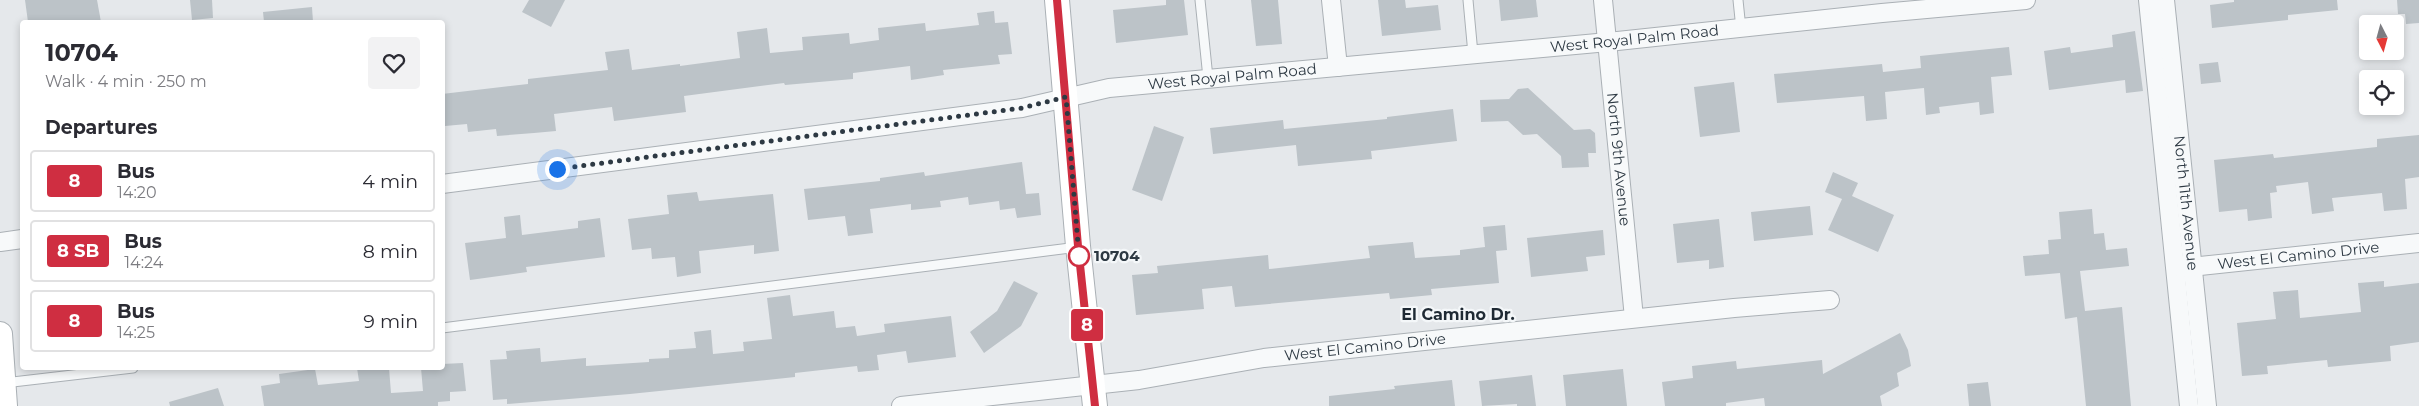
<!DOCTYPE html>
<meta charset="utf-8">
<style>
body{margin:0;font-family:Montserrat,sans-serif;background:#f2f2f3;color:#2b2b33;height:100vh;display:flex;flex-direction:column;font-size:19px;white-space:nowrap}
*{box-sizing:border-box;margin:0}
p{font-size:16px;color:#7c7c81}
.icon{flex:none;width:28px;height:28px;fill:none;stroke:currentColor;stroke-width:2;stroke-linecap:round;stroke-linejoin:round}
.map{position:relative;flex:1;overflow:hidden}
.sheet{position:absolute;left:20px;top:20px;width:425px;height:350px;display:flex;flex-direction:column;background:#fff;border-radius:5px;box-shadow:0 2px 8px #0003}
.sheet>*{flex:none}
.badge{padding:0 10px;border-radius:4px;font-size:18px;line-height:32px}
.needle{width:32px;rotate:174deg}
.buttons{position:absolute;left:2359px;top:15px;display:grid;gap:10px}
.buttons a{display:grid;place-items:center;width:45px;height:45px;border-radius:5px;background:#fff;box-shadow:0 2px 8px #0003;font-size:25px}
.you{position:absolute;width:25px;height:25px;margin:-12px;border:4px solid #fff;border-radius:50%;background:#1a73e8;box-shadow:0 0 0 8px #1a73e833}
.map>.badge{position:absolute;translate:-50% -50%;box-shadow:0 0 0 2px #fff}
h2{padding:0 25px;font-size:19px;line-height:45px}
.round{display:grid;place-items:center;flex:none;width:52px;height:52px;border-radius:5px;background:#f2f2f3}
.headline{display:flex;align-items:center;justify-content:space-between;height:85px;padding:0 25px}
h1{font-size:24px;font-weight:700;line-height:38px}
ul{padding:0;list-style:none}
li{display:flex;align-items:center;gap:15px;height:62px;margin:0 10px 8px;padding:0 15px;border:2px solid #e1e1e2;border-radius:5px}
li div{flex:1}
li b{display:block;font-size:19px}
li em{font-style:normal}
li .badge{min-width:55px;font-weight:700;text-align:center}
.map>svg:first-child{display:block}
.building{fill:#bcc3c8}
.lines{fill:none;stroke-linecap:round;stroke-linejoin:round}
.lane-casing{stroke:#aab0b5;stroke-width:11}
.street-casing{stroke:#aab0b5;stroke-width:20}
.secondary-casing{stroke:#aab0b5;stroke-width:26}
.lane{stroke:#f7f9fa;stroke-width:9}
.street{stroke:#f7f9fa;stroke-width:18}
.secondary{stroke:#fff;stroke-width:24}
.line-casing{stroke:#fff;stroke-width:11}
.line{stroke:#cf2e41;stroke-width:8}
.walk{stroke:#2d3943;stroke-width:5;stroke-dasharray:0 9}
.stop-dot{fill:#fff;stroke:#cf2e41;stroke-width:2.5}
.labels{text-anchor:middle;stroke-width:4.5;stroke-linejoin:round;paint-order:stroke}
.street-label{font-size:15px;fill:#2d3943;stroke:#f4f7f9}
.stop-label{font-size:15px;font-weight:bold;fill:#2d3943;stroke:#f4f7f9;text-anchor:start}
.neighbourhood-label{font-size:16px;font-weight:bold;fill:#1f2a34;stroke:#f4f7f9}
</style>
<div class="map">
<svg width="2419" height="406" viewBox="0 0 2419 406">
<rect width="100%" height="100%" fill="#e5e8eb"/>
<g class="building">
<polygon points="25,0 97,0 101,22 28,22"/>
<polygon points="190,0 212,0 213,18 192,20"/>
<polygon points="529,0 565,0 551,27 522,12"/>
<polygon points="1166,0 1184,0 1188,35 1116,43 1113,10 1166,5"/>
<polygon points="1251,0 1278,0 1282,44 1256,46"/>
<polygon points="1378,0 1405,0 1406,8 1438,5 1441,30 1382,36"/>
<polygon points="1499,0 1536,0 1538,17 1501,21"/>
<polygon points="2234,0 2337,0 2338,10 2288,15 2288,20 2212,28 2210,5 2234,2"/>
<polygon points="2397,0 2419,0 2419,23 2406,24 2405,14 2398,14"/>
<polygon points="312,7 313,22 264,22 263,12"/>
<polygon points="994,11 995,23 1008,22 1012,54 998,55 1000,64 943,70 944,75 911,80 910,66 853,73 853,79 785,85 784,83 684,96 686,112 614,121 612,107 554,114 556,131 534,133 497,136 496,129 468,132 467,124 445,126 442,94 528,84 528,79 608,70 605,52 629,49 632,70 680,64 680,66 740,58 737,32 767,28 770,53 803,50 802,37 849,33 850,44 879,40 878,28 925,23 926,31 979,25 977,13"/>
<polygon points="2135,31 2143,91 2126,93 2125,80 2049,90 2044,51 2070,47 2071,53 2113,47 2112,35"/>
<polygon points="2009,47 2012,75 1991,77 1994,113 1980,115 1979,102 1939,107 1940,113 1926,115 1924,88 1885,92 1887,119 1866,121 1864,96 1777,103 1774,74 1882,64 1883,72 1921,68 1920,56"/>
<polygon points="2218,62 2221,82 2201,84 2199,64"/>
<polygon points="1734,82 1740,132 1700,137 1694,87"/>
<polygon points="1528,88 1574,130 1590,129 1595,133 1596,153 1588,153 1589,167 1562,168 1561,156 1537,134 1523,135 1508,121 1481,122 1480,100 1509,99 1518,89"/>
<polygon points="1453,109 1457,141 1371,151 1372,159 1298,166 1296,145 1213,154 1210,128 1283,120 1284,129 1387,119 1387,117"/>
<polygon points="1154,126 1184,137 1162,201 1132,190"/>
<polygon points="2419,135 2419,177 2405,179 2407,209 2384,211 2382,193 2332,198 2334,211 2312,214 2308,182 2276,186 2277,192 2270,193 2272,218 2248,221 2247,209 2219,212 2214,160 2273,154 2274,158 2377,147 2377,139"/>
<polygon points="1022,162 1026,194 1039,193 1041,215 1017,218 1015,208 1000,210 999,201 969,205 968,197 940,201 941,207 911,210 911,204 870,209 873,233 848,236 845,216 808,220 804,189 880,181 880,178 924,172 925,176"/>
<polygon points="1833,172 1858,183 1852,196 1894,215 1878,252 1828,230 1842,199 1825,192"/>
<polygon points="697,192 699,201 773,194 779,251 754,254 754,245 699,251 701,273 677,277 675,257 652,259 651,248 632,250 628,219 669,214 667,195"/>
<polygon points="1810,206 1813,235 1754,241 1751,212"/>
<polygon points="2092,209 2094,234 2104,233 2106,250 2127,248 2129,266 2080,271 2085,311 2122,307 2131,406 2086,406 2077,317 2065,319 2060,273 2025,276 2023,256 2049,254 2048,240 2061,239 2059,212"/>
<polygon points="520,215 522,235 578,228 578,221 600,218 605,257 526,267 527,272 470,280 465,243 506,238 504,217"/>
<polygon points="1719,219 1724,267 1709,269 1709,260 1677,263 1673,224"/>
<polygon points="1505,225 1507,250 1496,251 1499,283 1431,289 1432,295 1390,299 1389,293 1235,307 1232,286 1202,289 1204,309 1136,315 1132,275 1158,273 1157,266 1268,255 1269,269 1370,258 1368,246 1413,242 1415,258 1460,255 1460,250 1485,247 1483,227"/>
<polygon points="1603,230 1605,255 1586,257 1588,271 1531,277 1527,238"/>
<polygon points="1014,281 1038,293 1021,326 984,353 970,332 997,311"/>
<polygon points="2384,281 2384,287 2419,283 2419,342 2390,346 2391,361 2328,367 2327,360 2267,366 2268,374 2242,376 2237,323 2276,319 2273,292 2298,290 2300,318 2361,312 2358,283"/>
<polygon points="790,295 793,316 834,311 836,328 855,326 857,336 885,332 884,324 951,316 956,357 908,363 906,351 877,355 879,370 858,372 857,366 795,373 795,377 630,394 507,404 507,399 493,400 490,360 507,359 506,351 540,348 541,362 586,358 586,366 649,362 649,359 669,358 669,350 696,348 694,332 711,330 713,354 744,351 743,342 772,339 767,298"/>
<polygon points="1900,333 1908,350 1911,366 1897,373 1899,386 1880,396 1882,406 1765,406 1764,398 1726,403 1726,406 1665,406 1662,382 1693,378 1692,366 1736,361 1737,369 1822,360 1823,374"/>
<polygon points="463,363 466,391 450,392 450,401 438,402 438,406 264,406 261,386 280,383 279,374 315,369 318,385 359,381 357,368 389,368 391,393 423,391 421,368 442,368 442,364"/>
<polygon points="1623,369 1627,406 1566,406 1563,375"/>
<polygon points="1532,375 1536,406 1517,406 1517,404 1482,406 1479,381"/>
<polygon points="1452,380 1455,406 1329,406 1329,396 1395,389 1394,386"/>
<polygon points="1988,382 1991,406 1969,406 1967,384"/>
<polygon points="218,388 224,406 170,406 169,402"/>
</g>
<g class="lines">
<defs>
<g id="lane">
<polyline points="1200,0 1208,78"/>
<polyline points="1468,0 1473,54"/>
<polyline points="1738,0 1741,29"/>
<polyline points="442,328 1078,247"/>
<polyline points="4,383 133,368"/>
</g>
<g id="street">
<polyline points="1331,0 1338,67"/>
<path id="s1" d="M 1603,0 L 1634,318"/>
<polyline points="2148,0 2189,406"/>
<path id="s2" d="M 2165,0 L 2207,406"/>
<path id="s3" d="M 442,184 L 1022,108 L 1109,88 L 1608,42 L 1882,13 L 2026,0"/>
<polyline points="0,242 22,239"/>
<path id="s4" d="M 2181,268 L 2419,243"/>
<path id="s5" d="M 901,406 L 1139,380 L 1264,358 L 1734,308 L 1830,300"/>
</g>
<g id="secondary">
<polyline points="1057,0 1078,246 1095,406"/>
<polyline points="0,334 5,406"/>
</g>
</defs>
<use href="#lane" class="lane-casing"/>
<use href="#street" class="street-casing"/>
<use href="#secondary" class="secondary-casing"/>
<use href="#lane" class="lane"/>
<use href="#street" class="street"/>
<use href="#secondary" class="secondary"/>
</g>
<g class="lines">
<defs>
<polyline id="line" points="1057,0 1078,246 1095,406"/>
</defs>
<use href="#line" class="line-casing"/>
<use href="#line" class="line"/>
<polyline class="walk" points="557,169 1022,108 1066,97 1079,256"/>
</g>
<circle class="stop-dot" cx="1079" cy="256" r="10"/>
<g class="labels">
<g class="street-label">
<text dy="5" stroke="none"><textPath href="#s3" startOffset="1202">West Royal Palm Road</textPath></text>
<text dy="5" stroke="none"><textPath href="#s3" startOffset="798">West Royal Palm Road</textPath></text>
<text dy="5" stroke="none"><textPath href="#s1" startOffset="160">North 9th Avenue</textPath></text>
<text dy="5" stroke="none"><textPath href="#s2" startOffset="204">North 11th Avenue</textPath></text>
<text dy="5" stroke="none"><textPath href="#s4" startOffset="118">West El Camino Drive</textPath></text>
<text dy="5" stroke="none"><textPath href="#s5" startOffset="468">West El Camino Drive</textPath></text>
</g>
<g class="stop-label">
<text x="1094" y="261">10704</text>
</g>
<g class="neighbourhood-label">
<text x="1458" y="320">El Camino Dr.</text>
</g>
</g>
</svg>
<div class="buttons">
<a><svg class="needle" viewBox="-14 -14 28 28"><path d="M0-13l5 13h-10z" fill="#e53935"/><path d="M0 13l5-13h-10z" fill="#7c7c81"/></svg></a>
<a><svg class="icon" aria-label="locate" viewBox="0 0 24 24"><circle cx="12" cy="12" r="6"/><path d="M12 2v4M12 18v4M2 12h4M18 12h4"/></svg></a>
</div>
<div class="you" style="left:557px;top:169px"></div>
<b class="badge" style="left:1087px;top:325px;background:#cf2e41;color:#fff">8</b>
<section class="sheet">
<div class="headline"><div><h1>10704</h1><p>Walk · 4 min · 250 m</p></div><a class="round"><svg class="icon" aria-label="heart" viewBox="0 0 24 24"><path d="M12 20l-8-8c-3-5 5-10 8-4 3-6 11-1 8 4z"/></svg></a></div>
<h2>Departures</h2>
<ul>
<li><span class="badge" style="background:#cf2e41;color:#fff">8</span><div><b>Bus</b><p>14:20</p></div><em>4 min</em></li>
<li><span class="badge" style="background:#cf2e41;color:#fff">8 SB</span><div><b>Bus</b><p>14:24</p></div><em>8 min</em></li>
<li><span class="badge" style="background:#cf2e41;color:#fff">8</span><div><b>Bus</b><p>14:25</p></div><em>9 min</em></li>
</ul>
</section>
</div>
